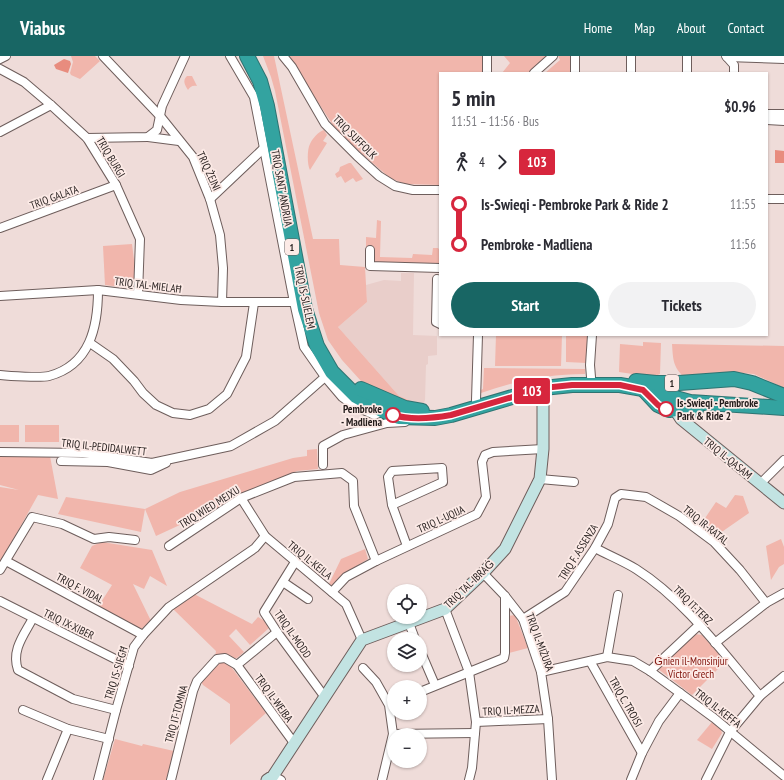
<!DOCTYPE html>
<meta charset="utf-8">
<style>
body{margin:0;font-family:"PT Sans Narrow",sans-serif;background:#f2f2f3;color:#2b2b33;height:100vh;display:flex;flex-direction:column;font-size:15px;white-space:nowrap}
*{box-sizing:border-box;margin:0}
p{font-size:13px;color:#7c7c81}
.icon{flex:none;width:22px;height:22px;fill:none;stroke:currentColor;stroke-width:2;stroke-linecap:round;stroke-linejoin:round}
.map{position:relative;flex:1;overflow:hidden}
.sheet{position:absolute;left:439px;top:16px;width:329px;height:264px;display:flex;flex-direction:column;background:#fff;border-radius:0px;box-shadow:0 1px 3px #0004}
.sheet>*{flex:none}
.badge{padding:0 8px;border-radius:3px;font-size:14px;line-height:26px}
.tools{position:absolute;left:387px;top:528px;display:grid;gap:8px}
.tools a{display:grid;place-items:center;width:40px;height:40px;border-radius:50%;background:#fff;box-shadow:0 1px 3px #0004;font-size:20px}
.map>.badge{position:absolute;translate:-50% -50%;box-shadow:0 0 0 2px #fff}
.legs{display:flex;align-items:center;gap:6px;height:44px;padding:0 12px;font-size:13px}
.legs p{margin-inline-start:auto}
.head{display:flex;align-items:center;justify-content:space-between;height:68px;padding:0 12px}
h1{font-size:22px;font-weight:700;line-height:30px}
.button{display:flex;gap:8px;margin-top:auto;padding:8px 12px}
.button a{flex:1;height:46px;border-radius:24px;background:#186664;color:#fff;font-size:16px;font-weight:700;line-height:46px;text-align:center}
.button a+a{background:#f2f2f3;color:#2b2b33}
ul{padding:0 12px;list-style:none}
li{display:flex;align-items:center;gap:14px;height:40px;font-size:15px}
li i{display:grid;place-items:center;width:6px;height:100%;margin:0 5px;background:currentColor}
li i::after{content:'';width:10px;height:10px;margin:-5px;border:3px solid;border-radius:50%;background:#fff}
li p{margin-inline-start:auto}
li:first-child i{background:linear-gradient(#0000 50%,currentColor 0)}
li:last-child i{background:linear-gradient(currentColor 50%,#0000 0)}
header{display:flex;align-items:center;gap:24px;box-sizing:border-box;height:56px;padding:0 20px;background:#186664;color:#fff}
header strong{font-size:19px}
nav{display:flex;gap:22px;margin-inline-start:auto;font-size:14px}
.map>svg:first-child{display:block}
.built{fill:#e9ceca}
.green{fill:#f1b6ac}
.water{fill:#e88c7e}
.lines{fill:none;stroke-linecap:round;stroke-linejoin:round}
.street-casing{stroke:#6e5e5c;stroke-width:10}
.secondary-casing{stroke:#6e5e5c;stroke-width:13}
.highway-casing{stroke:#2e7472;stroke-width:16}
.street{stroke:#fff;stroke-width:8}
.secondary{stroke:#c2e3e2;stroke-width:11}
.highway{stroke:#33a3a0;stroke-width:14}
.line-1-casing{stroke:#fff;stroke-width:9}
.line-1{stroke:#d7263d;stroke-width:6}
.stop-1-dot{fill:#fff;stroke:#d7263d;stroke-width:2}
.labels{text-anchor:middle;stroke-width:3.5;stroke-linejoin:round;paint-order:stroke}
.shield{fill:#fceae6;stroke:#655a59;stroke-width:1}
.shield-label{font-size:10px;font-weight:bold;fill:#241d1c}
.street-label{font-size:11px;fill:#241d1c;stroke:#fceae6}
.stop-label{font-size:11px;font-weight:bold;fill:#241d1c;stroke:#fceae6;text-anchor:start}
.park-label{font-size:11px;fill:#80120a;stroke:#fceae6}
</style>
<header>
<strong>Viabus</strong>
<nav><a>Home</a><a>Map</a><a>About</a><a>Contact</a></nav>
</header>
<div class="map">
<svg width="784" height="724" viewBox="0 0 784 724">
<rect width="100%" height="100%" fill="#efdcd9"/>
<polygon class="built" points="401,217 414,217 413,279 437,280 437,299 428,300 428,308 426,309 425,344 423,350 399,340 338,271 367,246 366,229 384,224 401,225"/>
<g class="green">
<polygon points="71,0 95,0 100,5 80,23 71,19 70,17 73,6"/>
<polygon points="263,0 274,0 313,183 339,183 340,209 365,211 367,246 338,271 399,340 423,350 381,340 361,325 342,304 328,284 319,257 275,35 271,21"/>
<polygon points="288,0 484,0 483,17 440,17 440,129 405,128 390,122 338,77"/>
<polygon points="504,0 548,0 529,17 502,17 510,7"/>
<polygon points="558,0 570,0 570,17 545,17 560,4"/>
<path d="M 187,20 L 192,20 L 197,30 C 192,29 190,31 188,34 C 185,29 182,25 187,20 Z"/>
<path d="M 324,74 L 327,79 L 323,85 L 327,87 L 310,114 C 307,109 307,93 310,88 C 312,83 319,75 324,74 Z"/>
<polygon points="349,107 351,107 363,123 356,126 353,122 345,127 341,120 337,122 335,118 339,115 340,111"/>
<polygon points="377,164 381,165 380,201 412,202 413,198 432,199 433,192 438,192 440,195 440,210 366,208 366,181 376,182"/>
<polygon points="132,188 135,212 134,226 128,232 105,229 103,190"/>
<polygon points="496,279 562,279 561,310 495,310"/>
<polygon points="566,279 588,279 587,307 566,306"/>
<polygon points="643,286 661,287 660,318 653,321 619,316 620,288 643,290"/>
<path d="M 672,288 L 784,290 L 784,332 L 754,318 L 731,316 L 684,321 C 673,311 673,303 672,288 Z"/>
<path d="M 484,312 L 585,313 L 585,318 C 549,318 515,325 481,337 L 481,334 L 483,333 Z"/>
<rect x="0" y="369" width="19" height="17"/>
<rect x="25" y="369" width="34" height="17"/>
<polygon points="317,393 318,413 297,415 156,480 145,453 141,476 58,458 66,441 145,453 180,436 293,402 307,400 307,394"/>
<polygon points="50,400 58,443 38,439 5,498 0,505 0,431 19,434 0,429 0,401"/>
<polygon points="735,439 743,440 749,457 713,482 699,471 716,446 726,452"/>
<polygon points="781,483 784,491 784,508 779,511 771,524 766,490"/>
<polygon points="102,486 152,494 167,530 150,520 144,533 133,528 151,565 141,573 98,551 112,529 80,512 92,490"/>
<polygon points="365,493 368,503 345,517 332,530 329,528 341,503"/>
<polygon points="194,538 252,568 258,561 267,566 269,572 250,589 236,573 229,580 244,596 237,602 232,602 224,598 215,601 216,595 173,553"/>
<polygon points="515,559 528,592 509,597 508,560"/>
<polygon points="695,578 702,579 723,603 726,605 692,639 658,613"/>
<polygon points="222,605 229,608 266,657 230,689 230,648 203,629 201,626"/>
<polygon points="712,666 721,674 722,677 712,693 697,684"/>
<polygon points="115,683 142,690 143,688 174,695 166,724 103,724"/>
</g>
<g class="water">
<polygon points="64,3 70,5 71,8 68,17 56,13 54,9"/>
<polygon points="775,94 784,95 784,107 775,107"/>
</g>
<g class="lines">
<defs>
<g id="street">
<polyline points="103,0 160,60 193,101 210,143 220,179 223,212 222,246"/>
<polyline points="230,0 254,41 294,246 304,291 325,321 342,341 353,349 374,359 384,355"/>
<polyline points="283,0 292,11 325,68 357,100 379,120 395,130 413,134 440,134"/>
<polyline points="726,0 734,9 734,17"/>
<polyline points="727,1 784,3"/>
<polyline points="0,3 6,0"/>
<polyline points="0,13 24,26 51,49 87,82 116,129 140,183 138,238"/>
<polyline points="487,17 487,0"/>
<polyline points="534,17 553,0"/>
<polyline points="575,17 575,0"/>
<polyline points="631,17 631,0"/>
<polyline points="687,17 687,0"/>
<polyline points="767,58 784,58"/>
<polyline points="767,64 784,65"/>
<polyline points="0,76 51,49"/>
<polyline points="148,81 179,85"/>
<polyline points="87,82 148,81 157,74 162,50 185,0"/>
<polyline points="210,143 263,93"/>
<polyline points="767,143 784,143"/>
<polyline points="0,172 116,129"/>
<polyline points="370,194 370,210 440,212"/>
<polyline points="437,223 436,266 440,268"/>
<polyline points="0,240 98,234 181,244 222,246 294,246"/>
<polyline points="90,287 113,303 134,325 143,337 156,349 173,357 190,359 209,353 227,338 246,301 254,247"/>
<path d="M 0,319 C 9,320 41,322 49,320 C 90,309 98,271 98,234"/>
<polyline points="591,321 590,309 592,279"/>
<polyline points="476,344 478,279"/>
<polyline points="0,396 83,397 152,407 231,390 275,365 325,321"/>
<polyline points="61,405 108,406 151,414 166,407"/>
<polyline points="323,409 323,390 343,379 387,367 405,366"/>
<polyline points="540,423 574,426"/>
<polyline points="760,428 784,404"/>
<polyline points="241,442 265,480 346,548 362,584"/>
<polyline points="392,449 443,426 442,412 392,415 388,421 392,449 407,490"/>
<polyline points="169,490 241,442 294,421 342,417 353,425 354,450 376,505"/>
<path d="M 595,492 C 608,499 623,505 636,513 C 685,544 723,597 760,640"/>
<polyline points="6,505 143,579"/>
<polyline points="295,506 264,556 277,576 324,640"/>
<polyline points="0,514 32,461 62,468 94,483 109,481 135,484"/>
<polyline points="483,517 505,540 523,563 541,616 548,663 552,724"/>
<polyline points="283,526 308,543"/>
<polyline points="332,536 346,521 376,505 477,458 486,441 482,406 485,399 493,396 543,393"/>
<polyline points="0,545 129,610"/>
<polyline points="445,553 469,616 476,666 472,712 469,724"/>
<path d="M 33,562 C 24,579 11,594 18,614 L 73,643 L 116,654"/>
<polyline points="523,563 565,536 595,492 608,468 615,442 621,438 646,441 679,460 714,486 740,514 766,547"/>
<polyline points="409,567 415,583"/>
<polyline points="715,587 766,547 784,537"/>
<polyline points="420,594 435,629"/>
<polyline points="607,601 618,539"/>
<polyline points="590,605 642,697"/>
<polyline points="237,609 277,576"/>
<polyline points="363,612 376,626 389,649 393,678 382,724"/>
<polyline points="650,615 699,569"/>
<polyline points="541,616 607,601 633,605 650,615 714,662 784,720"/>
<polyline points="420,636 504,602 505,597 505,540"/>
<polyline points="23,654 68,673 109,683"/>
<polyline points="476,666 548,663"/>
<polyline points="393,678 475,677"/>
<polyline points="273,720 281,724"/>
<polyline points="47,724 68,673"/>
<polyline points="98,724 116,654 134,591 143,579 169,551 255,492 265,480"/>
<polyline points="171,724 193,635 197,625 217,603 225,602 237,609 294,687"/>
<polyline points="631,724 642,697 659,665 680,637"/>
<polyline points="706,724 730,676 760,640 784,620"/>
</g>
<g id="secondary">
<polyline points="675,354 681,363 784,447"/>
<polyline points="267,724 273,720 362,584 445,553 483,517 505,493 540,423 543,393 543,332"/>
</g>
<g id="highway">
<polyline points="247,0 260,25 267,50 305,253 317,290 332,316 356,340 384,355 399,361 435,362 451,359 543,332 572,329 620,329 643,333 690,346 784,352"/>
<polyline points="636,325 656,327 679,327 734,323 752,327 784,340"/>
<polyline points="361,333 405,352 422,355"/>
<polyline points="645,335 658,349 669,354 681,352 696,354"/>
</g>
</defs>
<use href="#street" class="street-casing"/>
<use href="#secondary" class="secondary-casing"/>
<use href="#highway" class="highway-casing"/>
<use href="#street" class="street"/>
<use href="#secondary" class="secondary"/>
<use href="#highway" class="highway"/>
</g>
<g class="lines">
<defs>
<path id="line-1" d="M 393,359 C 410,364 434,362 451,359 L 543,332 L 572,329 L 620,329 L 643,334 L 658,349 L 666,353"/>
</defs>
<use href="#line-1" class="line-1-casing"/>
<use href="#line-1" class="line-1"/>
</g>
<g class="stop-1-dot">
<circle cx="666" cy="353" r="7"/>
<circle cx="393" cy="359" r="7"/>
</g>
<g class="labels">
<g class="shield">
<rect x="285" y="183" width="14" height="16" rx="3"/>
<rect x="665" y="319" width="14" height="16" rx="3"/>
</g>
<g class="shield-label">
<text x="292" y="195">1</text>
<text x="672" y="331">1</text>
</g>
<g class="street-label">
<text transform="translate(355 81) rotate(45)" y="4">TRIQ SUFFOLK</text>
<text transform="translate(111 101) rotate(59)" y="4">TRIQ BURGI</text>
<text transform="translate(209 115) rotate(65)" y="4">TRIQ ŻEJNI</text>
<text transform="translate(282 132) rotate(80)" y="4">TRIQ SANT' ANDRIJA</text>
<text transform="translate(54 141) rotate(-20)" y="4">TRIQ GALATA</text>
<text transform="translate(148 229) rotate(7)" y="4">TRIQ TAL-MIELAĦ</text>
<text transform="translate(305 241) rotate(78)" y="4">TRIQ IS-SLIELEM</text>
<text transform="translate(104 391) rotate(6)" y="4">TRIQ IL-PEDIDALWETT</text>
<text transform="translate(728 402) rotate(39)" y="4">TRIQ IL-QASAM</text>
<text transform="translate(209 451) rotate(-32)" y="4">TRIQ WIED MEJXU</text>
<text transform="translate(441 463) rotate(-25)" y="4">TRIQ L-UQIJA</text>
<text transform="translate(706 469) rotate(39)" y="4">TRIQ IR-RATAL</text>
<text transform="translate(578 496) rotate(-58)" y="4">TRIQ F. ASSENZA</text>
<text transform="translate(310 504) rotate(39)" y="4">TRIQ IL-KEJLA</text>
<text transform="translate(469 528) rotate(-44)" y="4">TRIQ TAL-IBRAĠ</text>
<text transform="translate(80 532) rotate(28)" y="4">TRIQ F. VIDAL</text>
<text transform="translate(693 549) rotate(45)" y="4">TRIQ IT-TERZ</text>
<text transform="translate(69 568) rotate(26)" y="4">TRIQ IX-XIBER</text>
<text transform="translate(293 578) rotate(55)" y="4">TRIQ IL-MODD</text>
<text transform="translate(540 586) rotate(70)" y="4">TRIQ IL-MIŻURA</text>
<text transform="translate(116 617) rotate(-73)" y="4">TRIQ IS-SIEGĦ</text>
<text transform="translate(274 642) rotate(54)" y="4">TRIQ IL-WEJBA</text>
<text transform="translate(626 646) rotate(60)" y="4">TRIQ C. TROISI</text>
<text transform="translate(718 652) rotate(38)" y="4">TRIQ IL-KEFFA</text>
<text transform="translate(511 654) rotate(-3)" y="4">TRIQ IL-MEZZA</text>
<text transform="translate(176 658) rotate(-75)" y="4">TRIQ IT-TOMNA</text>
</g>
<g class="stop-label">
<text x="677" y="351">Is-Swieqi - Pembroke<tspan x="677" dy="13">Park &amp; Ride 2</tspan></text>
<text x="382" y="357" text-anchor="end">Pembroke<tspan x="382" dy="13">- Madliena</tspan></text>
</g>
<g class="park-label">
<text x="691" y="609">Ġnien il-Monsinjur<tspan x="691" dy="13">Victor Grech</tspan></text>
</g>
</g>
</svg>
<div class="tools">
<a><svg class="icon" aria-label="locate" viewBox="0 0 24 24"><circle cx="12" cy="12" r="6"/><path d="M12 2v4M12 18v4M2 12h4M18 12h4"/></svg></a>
<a><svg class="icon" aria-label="layers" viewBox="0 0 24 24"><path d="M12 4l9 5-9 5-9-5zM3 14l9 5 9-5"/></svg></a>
<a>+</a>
<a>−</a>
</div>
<b class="badge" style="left:532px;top:335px;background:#d7263d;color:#fff">103</b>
<section class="sheet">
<div class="head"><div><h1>5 min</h1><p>11:51 – 11:56 · Bus</p></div><b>$0.96</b></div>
<div class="legs"><svg class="icon" aria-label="walk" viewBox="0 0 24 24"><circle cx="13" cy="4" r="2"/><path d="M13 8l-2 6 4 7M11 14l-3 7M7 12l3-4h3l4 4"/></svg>4<svg class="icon" aria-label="forward" viewBox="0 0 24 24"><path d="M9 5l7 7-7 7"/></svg><b class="badge" style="background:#d7263d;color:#fff">103</b></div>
<ul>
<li><i style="color:#d7263d"></i><b>Is-Swieqi - Pembroke Park &amp; Ride 2</b><p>11:55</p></li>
<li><i style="color:#d7263d"></i><b>Pembroke - Madliena</b><p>11:56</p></li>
</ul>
<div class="button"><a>Start</a><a>Tickets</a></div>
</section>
</div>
